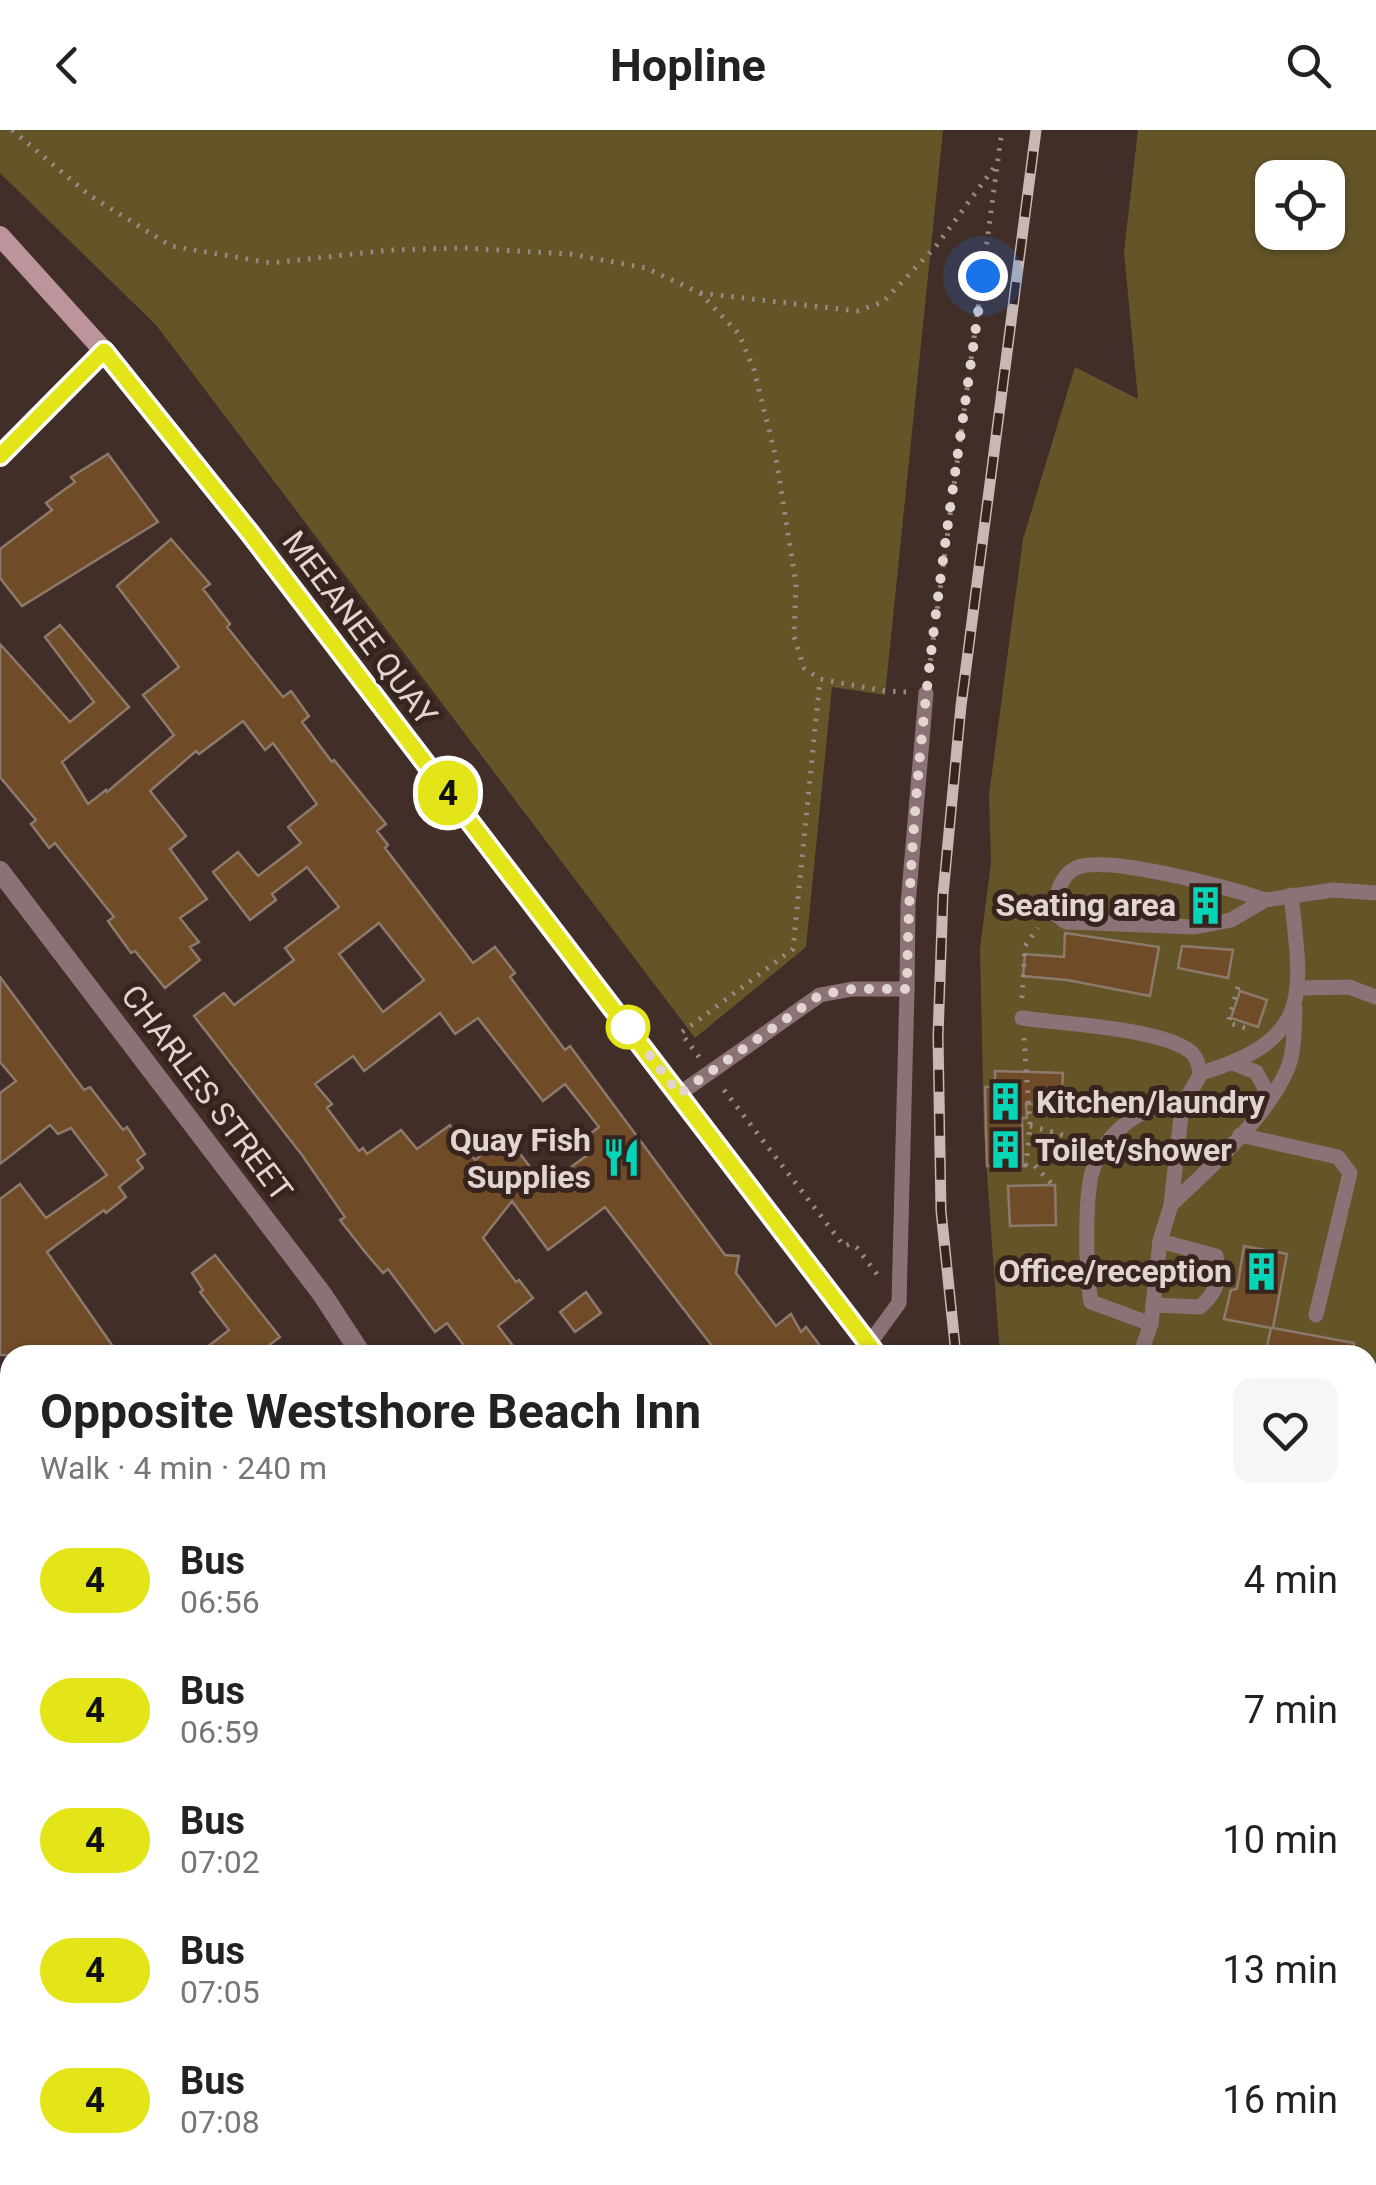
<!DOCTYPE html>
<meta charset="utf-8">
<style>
body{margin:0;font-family:Roboto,sans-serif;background:#f6f6f6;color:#222;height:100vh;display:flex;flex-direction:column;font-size:38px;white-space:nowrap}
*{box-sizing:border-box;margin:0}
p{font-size:32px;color:#767676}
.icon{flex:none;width:55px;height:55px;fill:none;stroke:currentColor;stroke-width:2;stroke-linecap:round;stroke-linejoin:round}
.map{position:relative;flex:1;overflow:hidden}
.side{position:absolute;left:0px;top:1215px;width:1378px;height:840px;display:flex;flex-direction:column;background:#fff;border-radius:30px 30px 0 0;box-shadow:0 2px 8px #0004}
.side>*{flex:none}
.badge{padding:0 20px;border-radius:32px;font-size:35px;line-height:65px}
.fabs{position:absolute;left:1255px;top:30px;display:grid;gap:20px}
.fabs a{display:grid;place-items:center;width:90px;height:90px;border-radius:20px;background:#fff;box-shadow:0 2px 8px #0004;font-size:50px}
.you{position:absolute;width:50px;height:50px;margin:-25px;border:8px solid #fff;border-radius:50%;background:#1a73e8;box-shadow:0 0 0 15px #1a73e833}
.map>.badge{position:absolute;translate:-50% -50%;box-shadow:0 0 0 5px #fff}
.round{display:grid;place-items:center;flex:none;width:105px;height:105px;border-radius:20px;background:#f6f6f6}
.headline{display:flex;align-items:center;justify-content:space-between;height:170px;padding:0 40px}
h1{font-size:48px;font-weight:700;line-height:75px}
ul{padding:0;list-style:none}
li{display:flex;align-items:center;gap:30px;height:130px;padding:0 40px}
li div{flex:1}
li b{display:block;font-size:38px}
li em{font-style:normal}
li .badge{min-width:110px;font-weight:700;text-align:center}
header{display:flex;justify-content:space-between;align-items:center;height:130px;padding:0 40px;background:#fff;font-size:45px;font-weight:700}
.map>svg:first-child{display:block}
.green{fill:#635528;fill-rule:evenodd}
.building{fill:#6f4b28;stroke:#8c7a6b;stroke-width:2.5;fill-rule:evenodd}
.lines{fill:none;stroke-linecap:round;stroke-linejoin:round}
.path{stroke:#998884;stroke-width:5;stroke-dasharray:2.5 8;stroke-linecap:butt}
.lane{stroke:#8b7277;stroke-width:15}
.street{stroke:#8b7277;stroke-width:20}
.secondary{stroke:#bc959c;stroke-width:20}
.rail-casing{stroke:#c7b8b5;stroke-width:11}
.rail{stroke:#37241f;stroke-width:8;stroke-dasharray:22;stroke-linecap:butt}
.line-casing{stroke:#fff;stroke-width:22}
.line{stroke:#e3e518;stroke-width:15}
.walk{stroke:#e2d4d1;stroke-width:10;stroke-dasharray:0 18}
.stop-dot{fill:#fff;stroke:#e3e518;stroke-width:5}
.labels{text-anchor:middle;stroke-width:10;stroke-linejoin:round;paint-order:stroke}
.street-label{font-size:32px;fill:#e2d4d1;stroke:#37241f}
.poi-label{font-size:32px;font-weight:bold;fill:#e2d4d1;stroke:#37241f;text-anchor:end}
</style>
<header><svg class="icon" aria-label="back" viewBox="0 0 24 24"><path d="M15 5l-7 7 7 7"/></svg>Hopline<svg class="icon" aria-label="search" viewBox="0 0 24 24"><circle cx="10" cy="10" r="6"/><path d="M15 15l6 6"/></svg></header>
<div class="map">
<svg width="1376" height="2055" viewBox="0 0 1376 2055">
<rect width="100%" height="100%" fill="#422e29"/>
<g class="green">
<polygon points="0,0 943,0 885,565 832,557 806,817 695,908 156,195 0,43"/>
<path d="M 1138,0 L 1376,0 L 1376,1639 L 1368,1631 L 1368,1225 L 1000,1225 L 984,1002 L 980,818 L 991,733 L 989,665 L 1023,409 L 1075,237 L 1138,269 L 1124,122 ZM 1272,48 L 1328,48 L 1328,102 L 1272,102 Z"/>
<polygon points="0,1587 10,1612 10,2045 186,2045 190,2055 0,2055"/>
<polygon points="1368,1849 1376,1859 1376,2055 1266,2055 1264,2045 1368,2045"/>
</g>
<g class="building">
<polygon points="108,324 158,392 22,476 0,448 0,419 52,380 46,373 75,352 71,347"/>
<path d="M 171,409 L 210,454 L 203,459 L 230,494 L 227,497 L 283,567 L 291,561 L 309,586 L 302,592 L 332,632 L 334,630 L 386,694 L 377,701 L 388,715 L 385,718 L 473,833 L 495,817 L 515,843 L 510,847 L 565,920 L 570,916 L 725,1125 L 739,1126 L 736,1143 L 776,1196 L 791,1184 L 801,1202 L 806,1197 L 827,1225 L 719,1225 L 605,1077 L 548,1120 L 512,1071 L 483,1108 L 516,1152 L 519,1150 L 533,1168 L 498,1196 L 520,1225 L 471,1225 L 447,1193 L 435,1202 L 388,1139 L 383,1143 L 365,1122 L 340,1090 L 345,1087 L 302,1025 L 194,886 L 224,863 L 234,875 L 294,830 L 285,818 L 339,777 L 307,737 L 272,764 L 276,770 L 250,790 L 213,742 L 238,722 L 258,746 L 301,713 L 288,697 L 317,674 L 273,613 L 265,620 L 243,591 L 199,624 L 196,621 L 150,661 L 186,706 L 170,719 L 207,769 L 180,788 L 199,812 L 190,817 L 200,830 L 165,858 L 135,821 L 131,823 L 108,791 L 114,787 L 55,713 L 49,718 L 31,694 L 36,690 L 0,647 L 0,514 L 70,592 L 94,572 L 45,507 L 60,495 L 129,577 L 62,632 L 88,674 L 106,660 L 107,662 L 174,605 L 143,565 L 179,537 L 117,456 ZM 379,793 L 424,850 L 383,882 L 339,824 ZM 440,883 L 455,904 L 478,888 L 543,971 L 565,954 L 599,997 L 586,1007 L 591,1013 L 581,1020 L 586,1026 L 545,1056 L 506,1006 L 475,1030 L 450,995 L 417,1019 L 401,1000 L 367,1024 L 363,1018 L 359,1021 L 327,978 L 332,974 L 315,954 L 353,926 L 364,941 Z"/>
<polygon points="1065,803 1159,817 1150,866 1067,850 1023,846 1025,824 1064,827"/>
<polygon points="1182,816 1233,820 1228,848 1178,838"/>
<polygon points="0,847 84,960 90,957 123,1000 127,997 145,1024 137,1030 143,1038 119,1057 126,1067 106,1083 104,1080 47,1122 119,1225 0,1225 0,1069 20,1054 46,1088 107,1045 71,998 58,1004 50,995 0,1034 0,963 16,951 0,932"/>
<polygon points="1240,861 1267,870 1258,897 1231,888"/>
<polygon points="995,941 1063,943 1061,975 1026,974 1027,988 1022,988 1023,1036 987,1036 985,957 995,957"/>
<polygon points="1055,1055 1056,1095 1010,1096 1008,1056"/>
<polygon points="1244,1116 1287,1124 1273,1198 1354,1213 1353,1225 1265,1225 1271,1198 1224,1189 1231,1160 1237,1159"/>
<polygon points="215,1125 280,1207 256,1225 197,1225 229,1200 200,1162 203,1160 192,1143"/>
<polygon points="586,1162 601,1183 575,1202 560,1182"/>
</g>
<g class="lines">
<g class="path">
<polyline points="12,0 89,65 171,116 271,133 390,120 463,118 570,124 646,138 700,163 739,204 754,240 776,328 796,454 794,506 804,538 820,549 885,561 907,562"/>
<polyline points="700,163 857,181 883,172 937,115 996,35"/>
<polyline points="929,541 1002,0"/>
<polyline points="1238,857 1228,893 1246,898"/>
<polyline points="1022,868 1025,816 1038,798"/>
<polyline points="1024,908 1030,996 1026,1035 1034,1035 1051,1053"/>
<polyline points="699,927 681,903 793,819 820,549"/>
<polyline points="724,960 844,1116 850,1114 857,1118 877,1144"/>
<polyline points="1030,996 1085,1011"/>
<polyline points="1368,1481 1376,1477"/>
<polyline points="0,1919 10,1925"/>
<polyline points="145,2045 148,2055"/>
</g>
<g class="lane">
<path d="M 1265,770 C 1232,758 1105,724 1076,738 C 1060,745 1054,769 1055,784 L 1066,792 L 1195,797 L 1231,790 L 1265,770 L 1333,760 L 1376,763"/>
<polyline points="1299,858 1349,857 1376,867"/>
<polyline points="907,859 908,774 926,563"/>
<path d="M 1022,888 C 1062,894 1161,898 1191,922 C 1197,927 1198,935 1201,943"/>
<polyline points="1233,933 1256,942 1270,967"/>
<polyline points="679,964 820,865 852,859 907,859 899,1173 869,1214"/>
<polyline points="1240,1005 1338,1027 1350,1043 1316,1185"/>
<path d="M 1171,1075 C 1209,1038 1265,990 1287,940 C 1295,921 1294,899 1295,879"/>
<path d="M 1153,1175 L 1200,1177 C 1219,1160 1219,1151 1216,1126 L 1160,1111"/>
<path d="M 1151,1194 L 1091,1172 C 1086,1144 1084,1066 1093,1039 C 1106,1003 1143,970 1182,977"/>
<path d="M 1140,1225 L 1151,1194 L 1160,1111 L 1171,1075 L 1182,977 L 1201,943 C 1314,909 1302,865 1291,765"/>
<polyline points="0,1844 10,1840"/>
</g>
<g class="street">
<polyline points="0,326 104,221"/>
<polyline points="0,741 322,1164 362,1225"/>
<polyline points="0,1508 10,1528"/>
<polyline points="222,2045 227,2055"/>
<polyline points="706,2045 710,2055"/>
<polyline points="1228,2045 1230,2055"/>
</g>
<g class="secondary">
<polyline points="0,106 104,221 249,403 877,1225"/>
<polyline points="1368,1677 1376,1677"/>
<polyline points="1368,1777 1376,1782"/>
</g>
<defs>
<g id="rail">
<polyline points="956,1225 941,1081 938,906 943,765 961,576 1036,0"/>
<polyline points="1121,2045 1123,2055"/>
</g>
</defs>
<use href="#rail" class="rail-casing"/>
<use href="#rail" class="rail"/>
</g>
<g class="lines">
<defs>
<polyline id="line" points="0,326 104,221 249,402 877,1225"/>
</defs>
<use href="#line" class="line-casing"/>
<use href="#line" class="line"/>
<path class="walk" d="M 628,897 L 679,964 L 820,865 L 852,859 L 907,859 C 909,619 951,382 983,146"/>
</g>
<defs>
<symbol id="building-bare" viewBox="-9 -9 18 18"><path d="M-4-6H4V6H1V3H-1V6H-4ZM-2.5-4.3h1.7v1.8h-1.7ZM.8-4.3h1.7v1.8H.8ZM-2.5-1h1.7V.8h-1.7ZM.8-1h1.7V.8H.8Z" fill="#04d5b6" stroke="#37241f" stroke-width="2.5" paint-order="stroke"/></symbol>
<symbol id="restaurant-bare" viewBox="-9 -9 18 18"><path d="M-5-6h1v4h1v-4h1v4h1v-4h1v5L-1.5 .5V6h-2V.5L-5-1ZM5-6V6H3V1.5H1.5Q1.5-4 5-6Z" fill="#04d5b6" stroke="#37241f" stroke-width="2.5" paint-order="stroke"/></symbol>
</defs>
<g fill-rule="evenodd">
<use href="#building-bare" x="1178" y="748" width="55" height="55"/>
<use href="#building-bare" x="978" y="944" width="55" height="55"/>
<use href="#building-bare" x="978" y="992" width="55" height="55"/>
<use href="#restaurant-bare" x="594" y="1000" width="55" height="55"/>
<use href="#building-bare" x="1234" y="1114" width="55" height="55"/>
</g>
<circle class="stop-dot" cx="628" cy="897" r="20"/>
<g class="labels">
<g class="street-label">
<text transform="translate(360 498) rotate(53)" y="11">MEEANEE QUAY</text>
<text transform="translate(207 963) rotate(53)" y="11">CHARLES STREET</text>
</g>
<g class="poi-label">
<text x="1176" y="786">Seating area</text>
<text x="1036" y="983" text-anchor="start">Kitchen/laundry</text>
<text x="591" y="1021">Quay Fish<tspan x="591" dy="37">Supplies</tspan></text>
<text x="1035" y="1031" text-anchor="start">Toilet/shower</text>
<text x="1232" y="1152">Office/reception</text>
</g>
</g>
</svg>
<div class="fabs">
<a><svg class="icon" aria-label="locate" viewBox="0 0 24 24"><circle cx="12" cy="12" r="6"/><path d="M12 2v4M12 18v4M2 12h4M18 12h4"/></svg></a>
</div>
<div class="you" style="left:983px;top:146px"></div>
<b class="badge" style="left:448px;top:663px;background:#e3e518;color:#111">4</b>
<section class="side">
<div class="headline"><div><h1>Opposite Westshore Beach Inn</h1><p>Walk · 4 min · 240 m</p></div><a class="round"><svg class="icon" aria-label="heart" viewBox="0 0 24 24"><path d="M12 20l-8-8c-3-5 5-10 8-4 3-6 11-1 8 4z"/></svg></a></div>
<ul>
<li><span class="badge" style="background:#e3e518;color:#111">4</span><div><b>Bus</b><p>06:56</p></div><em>4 min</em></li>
<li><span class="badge" style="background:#e3e518;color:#111">4</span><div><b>Bus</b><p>06:59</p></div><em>7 min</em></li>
<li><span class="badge" style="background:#e3e518;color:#111">4</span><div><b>Bus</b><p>07:02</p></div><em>10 min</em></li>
<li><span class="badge" style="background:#e3e518;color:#111">4</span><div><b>Bus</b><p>07:05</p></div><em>13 min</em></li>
<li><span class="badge" style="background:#e3e518;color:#111">4</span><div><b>Bus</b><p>07:08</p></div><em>16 min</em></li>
</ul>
</section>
</div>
